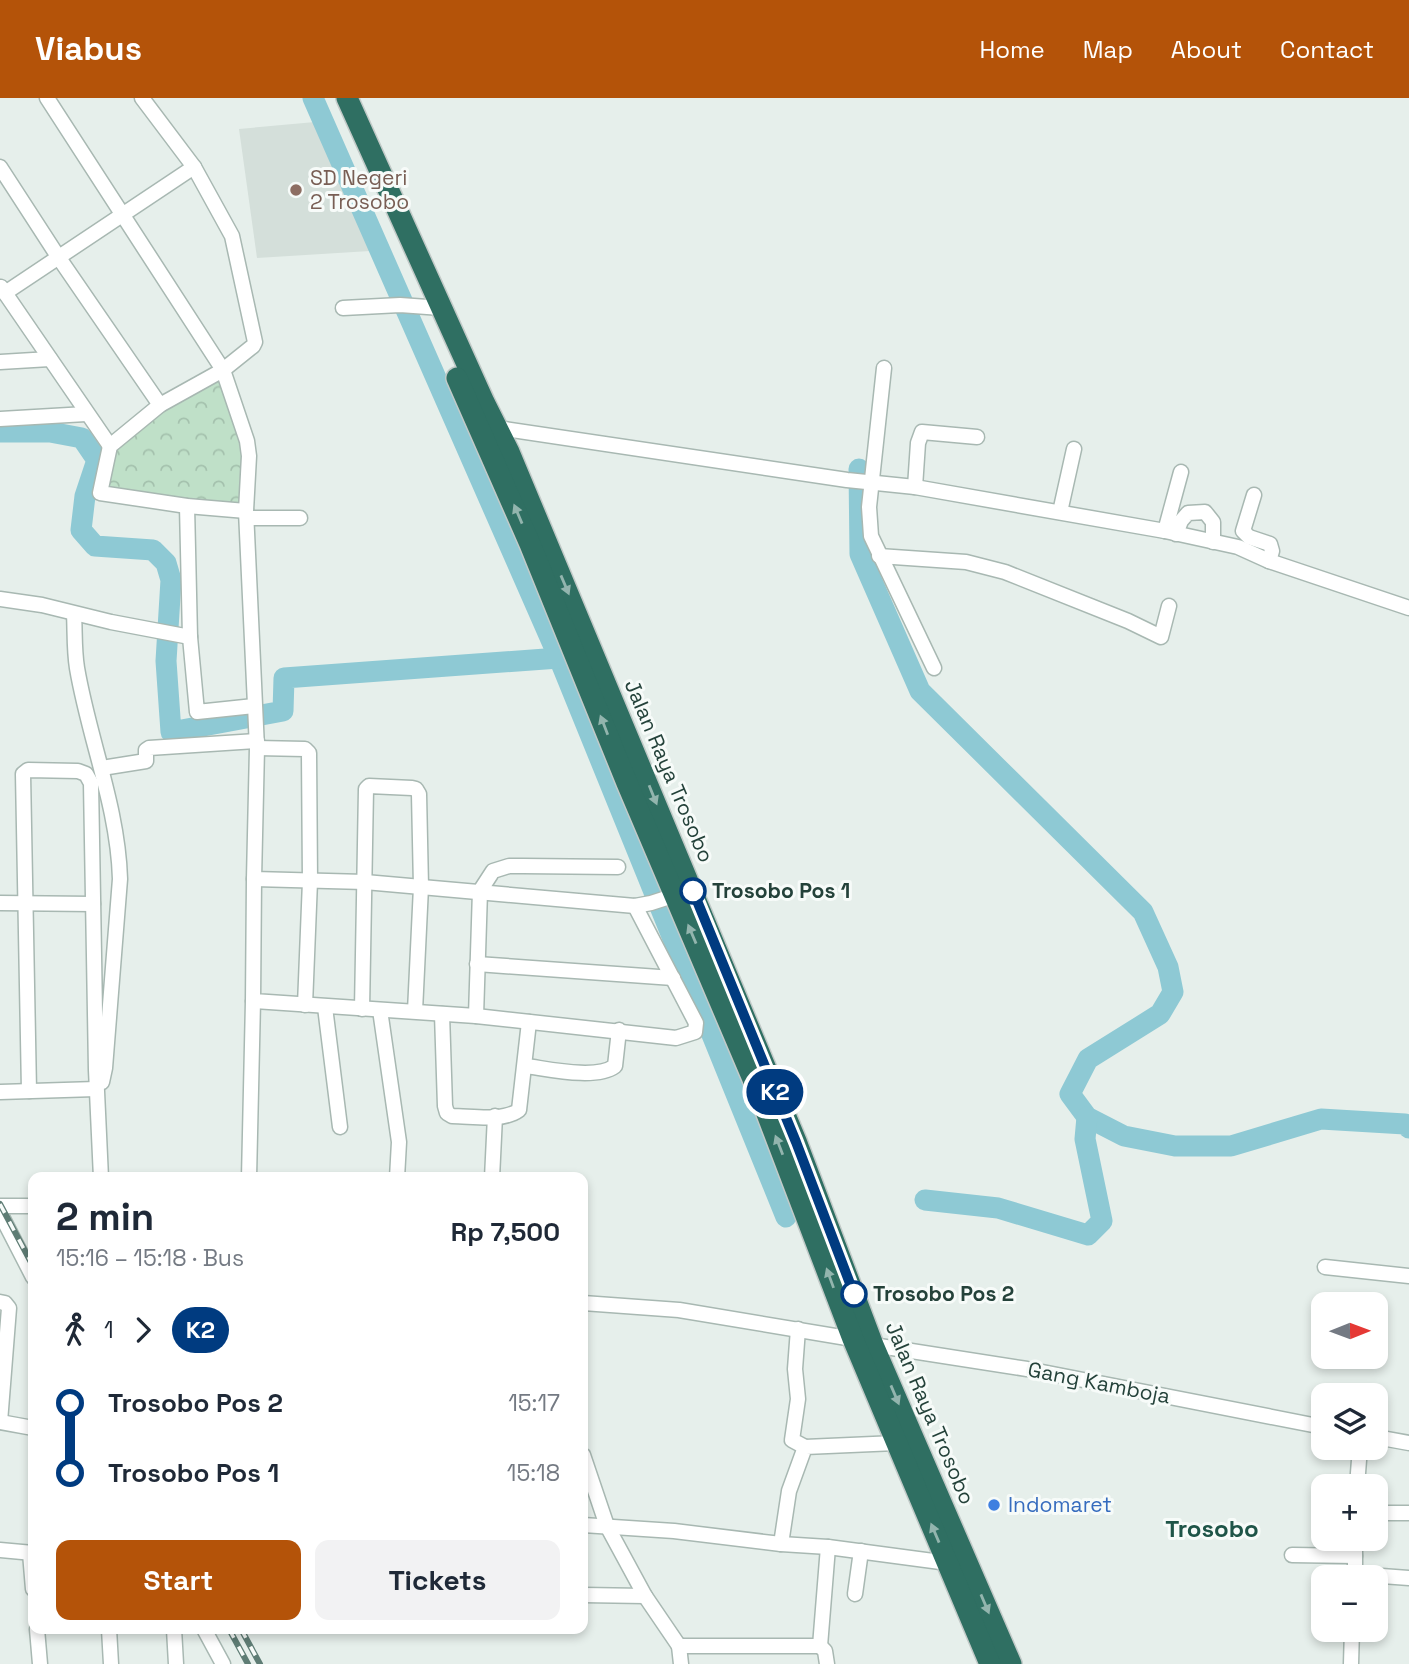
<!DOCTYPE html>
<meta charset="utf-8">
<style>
body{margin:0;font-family:"Space Grotesk",sans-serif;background:#f2f2f3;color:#1f2937;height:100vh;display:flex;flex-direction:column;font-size:26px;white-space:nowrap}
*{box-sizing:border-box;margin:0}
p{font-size:23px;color:#747a83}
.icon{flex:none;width:38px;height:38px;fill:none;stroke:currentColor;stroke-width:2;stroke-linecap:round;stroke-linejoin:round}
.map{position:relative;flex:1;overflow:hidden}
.side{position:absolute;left:28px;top:1074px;width:560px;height:462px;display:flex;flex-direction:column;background:#fff;border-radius:14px;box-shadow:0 4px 10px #0003}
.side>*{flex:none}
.badge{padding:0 14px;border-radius:23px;font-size:24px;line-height:46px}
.needle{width:46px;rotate:89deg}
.fabs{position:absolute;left:1311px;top:1194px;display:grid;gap:14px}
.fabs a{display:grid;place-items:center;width:77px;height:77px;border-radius:14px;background:#fff;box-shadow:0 4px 10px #0003;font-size:35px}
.map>.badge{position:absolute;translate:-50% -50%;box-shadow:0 0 0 4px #fff}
.legs{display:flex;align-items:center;gap:10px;height:77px;padding:0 28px;font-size:23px}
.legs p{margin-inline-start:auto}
.overview{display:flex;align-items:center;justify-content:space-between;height:119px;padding:0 28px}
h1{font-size:38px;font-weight:700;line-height:52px}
.button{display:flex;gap:14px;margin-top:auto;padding:14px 28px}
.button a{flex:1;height:80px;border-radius:14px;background:#b45309;color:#fff;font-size:28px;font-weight:700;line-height:80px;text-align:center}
.button a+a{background:#f2f2f3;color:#1f2937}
ul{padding:0 28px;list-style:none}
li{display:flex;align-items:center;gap:24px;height:70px;font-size:26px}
li i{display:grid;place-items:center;width:10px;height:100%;margin:0 9px;background:currentColor}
li i::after{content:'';width:18px;height:18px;margin:-9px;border:5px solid;border-radius:50%;background:#fff}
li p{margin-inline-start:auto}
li:first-child i{background:linear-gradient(#0000 50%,currentColor 0)}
li:last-child i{background:linear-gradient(currentColor 50%,#0000 0)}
header{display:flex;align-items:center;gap:42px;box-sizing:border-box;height:98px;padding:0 35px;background:#b45309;color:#fff}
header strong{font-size:33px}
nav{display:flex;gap:38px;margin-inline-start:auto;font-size:24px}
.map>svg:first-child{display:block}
.built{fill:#d4dfda}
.park{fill:url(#park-crowns)}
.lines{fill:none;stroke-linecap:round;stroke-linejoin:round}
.river{stroke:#8ec9d4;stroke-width:21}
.minor-casing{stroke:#a8b8b2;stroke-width:17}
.highway-casing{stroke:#c2cac8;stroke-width:24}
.minor{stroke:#fff;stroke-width:14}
.highway{stroke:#2f6f62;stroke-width:21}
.rail-casing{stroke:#5f7d75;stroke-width:6}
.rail{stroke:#f7fbf9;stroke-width:3.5;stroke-dasharray:10;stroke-linecap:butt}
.oneway{fill:#93b5ae}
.line-1-casing{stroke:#fff;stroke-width:16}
.line-1{stroke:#003b80;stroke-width:10}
.education-dot{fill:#8d6e63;stroke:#f7fbf9;stroke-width:2.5}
.stop-1-dot{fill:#fff;stroke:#003b80;stroke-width:3.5}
.shop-dot{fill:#3f7fe0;stroke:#f7fbf9;stroke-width:2.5}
.labels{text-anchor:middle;stroke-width:6;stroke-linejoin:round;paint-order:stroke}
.education-label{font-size:21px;fill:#785e54;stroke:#f7fbf9;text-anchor:start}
.street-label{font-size:21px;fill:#24423a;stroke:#f7fbf9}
.stop-label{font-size:21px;font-weight:bold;fill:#24423a;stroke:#f7fbf9;text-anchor:start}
.shop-label{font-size:21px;fill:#366cbe;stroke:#f7fbf9;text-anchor:start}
.quarter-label{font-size:24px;font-weight:bold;fill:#1f5548;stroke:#f7fbf9}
</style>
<header>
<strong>Viabus</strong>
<nav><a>Home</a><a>Map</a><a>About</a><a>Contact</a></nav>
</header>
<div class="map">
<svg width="1409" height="1566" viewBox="0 0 1409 1566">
<defs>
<pattern id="park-crowns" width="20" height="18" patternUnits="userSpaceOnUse" patternTransform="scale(1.75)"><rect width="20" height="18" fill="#bfe0c8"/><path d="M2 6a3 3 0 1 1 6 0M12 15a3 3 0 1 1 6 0" fill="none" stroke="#a4c1ad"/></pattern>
</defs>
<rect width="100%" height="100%" fill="#e6efeb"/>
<polygon class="built" points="315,24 370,153 257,160 239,31"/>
<polygon class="park" points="221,275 248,357 245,410 100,394 112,348 163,310"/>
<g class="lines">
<g class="river">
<polyline points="313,0 559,560 786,1119"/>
<polyline points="0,334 50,334 82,340 97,362 85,398 81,432 95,448 153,452 166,465 171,482 166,563 171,634 283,613 284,580 559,560"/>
<polyline points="859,371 860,456 920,593 1143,814 1168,869 1173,894 1160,916 1088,961 1070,996 1087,1019 1124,1038 1175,1048 1231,1048 1321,1021 1405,1026 1409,1030"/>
<polyline points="925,1102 998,1110 1088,1137 1102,1123 1085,1041 1087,1019"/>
</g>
<defs>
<g id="minor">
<polyline points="47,0 223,272 247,343 249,358 246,413 257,650 254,781 365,784 635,808 651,805 676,797"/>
<polyline points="142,0 194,69 232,138 255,244 253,248 223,272 160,307 110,348 100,395 187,408 246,413"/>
<polyline points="0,69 59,160 160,307"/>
<polyline points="1,189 110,348"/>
<polyline points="5,195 194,69"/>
<polyline points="343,210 400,207 441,210"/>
<polyline points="0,264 50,261"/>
<polyline points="884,270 869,409 871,438 934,570"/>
<polyline points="0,321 86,316"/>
<polyline points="498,330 847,382 915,389 1165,433 1238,449 1269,463 1409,510"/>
<polyline points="915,389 918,345 922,334 977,339"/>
<polyline points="1254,397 1243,433 1249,439 1270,446 1272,453 1269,463"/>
<polyline points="187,408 190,539 197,614 254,608"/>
<polyline points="1060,414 1074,351"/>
<polyline points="247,420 300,420"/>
<polyline points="1165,433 1181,374"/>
<polyline points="1176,436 1181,423 1188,415 1205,414 1213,424 1213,444"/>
<polyline points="879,458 966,464 1005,474 1128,523 1161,539 1169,508"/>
<polyline points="0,501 42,507 111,524 190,539"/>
<path d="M 74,516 C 75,533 74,552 77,570 C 89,641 118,709 120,781 L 105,970 L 102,984"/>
<polyline points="257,650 305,651 309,655 310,783 305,907"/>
<polyline points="102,670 146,663 146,652 149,650 257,643"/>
<polyline points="254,781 253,903 476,918 676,940 695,934 696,925 635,808"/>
<polyline points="0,805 93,806"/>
<polyline points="477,866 673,880"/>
<polyline points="325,909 340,1029"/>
<polyline points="362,911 366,691 369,688 412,690 416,691 419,696 421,789 415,913"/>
<polyline points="380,912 399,1044 397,1080"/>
<path d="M 442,916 L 445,1008 L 447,1015 L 452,1018 C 472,1018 503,1024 519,1012 L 529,924"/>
<polyline points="476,918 480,793 493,773 509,768 523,768 618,769"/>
<path d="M 526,968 C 549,971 596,982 615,968 L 619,932"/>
<polyline points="29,993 23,676 28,672 78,673 86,676 91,685 96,972 101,1080"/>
<polyline points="0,994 96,991"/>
<polyline points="249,1080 253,903"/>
<polyline points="492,1080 495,1018"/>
<polyline points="0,1108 33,1108"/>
<polyline points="0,1115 33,1179"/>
<polyline points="1325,1169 1409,1178"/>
<polyline points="0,1204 5,1205 9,1210 0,1324"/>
<polyline points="583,1205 679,1212 853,1241"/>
<polyline points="798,1231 795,1271 798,1301 792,1342 805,1349"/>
<polyline points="873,1247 1027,1271 1323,1329"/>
<polyline points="0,1324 33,1330"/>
<polyline points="1376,1339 1409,1345"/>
<polyline points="583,1357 607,1428 645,1498 679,1548"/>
<polyline points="1357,1388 1360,1349"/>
<polyline points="1376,1415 1409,1415"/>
<polyline points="583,1427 674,1433 781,1446 828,1449 948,1465"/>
<polyline points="781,1446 789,1393 805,1349 896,1345"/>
<polyline points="0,1452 33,1455"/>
<polyline points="30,1455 33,1491"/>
<polyline points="1292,1457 1355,1458"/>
<polyline points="1355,1467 1355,1440"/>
<polyline points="1355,1476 1409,1480"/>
<polyline points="855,1496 861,1453"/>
<polyline points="583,1497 645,1498"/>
<polyline points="37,1531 40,1566"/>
<polyline points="109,1531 111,1566"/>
<polyline points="174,1531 176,1566"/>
<polyline points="204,1531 223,1566"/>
<polyline points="820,1548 825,1553 827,1566"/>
<polyline points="681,1566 679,1548 820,1548 828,1449"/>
<polyline points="1351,1566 1352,1531"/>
</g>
<g id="highway">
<polyline points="347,0 484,304 509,354 796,1043 873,1247 1011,1566"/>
<polyline points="457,280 530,446 627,685 761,1000 853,1241 990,1566"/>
</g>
</defs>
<use href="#minor" class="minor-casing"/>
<use href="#highway" class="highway-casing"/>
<use href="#minor" class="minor"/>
<use href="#highway" class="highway"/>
<defs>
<g id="rail">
<polyline points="0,1106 33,1168"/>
<polyline points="229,1531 248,1566"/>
<polyline points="241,1531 260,1566"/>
</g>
</defs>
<use href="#rail" class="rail-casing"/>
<use href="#rail" class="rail"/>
</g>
<defs><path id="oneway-solid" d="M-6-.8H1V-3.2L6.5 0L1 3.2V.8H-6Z" transform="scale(1.75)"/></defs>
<g class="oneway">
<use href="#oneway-solid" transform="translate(518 416) rotate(-113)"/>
<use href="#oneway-solid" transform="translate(565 487) rotate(67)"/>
<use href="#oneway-solid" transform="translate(604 627) rotate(-111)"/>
<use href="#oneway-solid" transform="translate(653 697) rotate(68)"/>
<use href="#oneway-solid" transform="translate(692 836) rotate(-113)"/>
<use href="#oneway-solid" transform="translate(779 1047) rotate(-111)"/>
<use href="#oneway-solid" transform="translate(830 1180) rotate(-110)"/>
<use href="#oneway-solid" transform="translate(895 1297) rotate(67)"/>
<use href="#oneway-solid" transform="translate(935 1435) rotate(-113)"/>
<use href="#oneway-solid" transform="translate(985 1506) rotate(67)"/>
</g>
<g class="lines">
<defs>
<polyline id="line-1" points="693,793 796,1044 854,1196"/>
</defs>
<use href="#line-1" class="line-1-casing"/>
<use href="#line-1" class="line-1"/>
</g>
<circle class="education-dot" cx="296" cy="92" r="7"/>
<g class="stop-1-dot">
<circle cx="693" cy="793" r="12"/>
<circle cx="854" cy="1196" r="12"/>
</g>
<circle class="shop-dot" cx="994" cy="1407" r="7"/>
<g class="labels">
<g class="education-label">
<text x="310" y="87">SD Negeri<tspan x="310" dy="24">2 Trosobo</tspan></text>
</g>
<g class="street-label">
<text transform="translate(669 673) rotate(67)" y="7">Jalan Raya Trosobo</text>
<text transform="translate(1099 1285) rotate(11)" y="7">Gang Kamboja</text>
<text transform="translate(930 1315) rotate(67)" y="7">Jalan Raya Trosobo</text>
</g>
<g class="stop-label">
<text x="712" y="800">Trosobo Pos 1</text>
<text x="873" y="1203">Trosobo Pos 2</text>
</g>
<g class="shop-label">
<text x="1008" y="1414">Indomaret</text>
</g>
<g class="quarter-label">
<text x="1212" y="1439">Trosobo</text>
</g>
</g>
</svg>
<div class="fabs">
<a><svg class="needle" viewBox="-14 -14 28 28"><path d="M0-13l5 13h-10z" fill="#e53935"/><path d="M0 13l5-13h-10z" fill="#747a83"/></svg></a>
<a><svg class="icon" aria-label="layers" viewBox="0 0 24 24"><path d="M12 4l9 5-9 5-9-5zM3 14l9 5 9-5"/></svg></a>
<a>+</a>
<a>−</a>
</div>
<b class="badge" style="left:775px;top:994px;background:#003b80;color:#fff">K2</b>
<section class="side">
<div class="overview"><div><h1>2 min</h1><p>15:16 – 15:18 · Bus</p></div><b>Rp 7,500</b></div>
<div class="legs"><svg class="icon" aria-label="walk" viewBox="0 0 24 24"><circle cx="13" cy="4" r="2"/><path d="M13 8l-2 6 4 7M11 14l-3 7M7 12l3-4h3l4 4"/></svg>1<svg class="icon" aria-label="forward" viewBox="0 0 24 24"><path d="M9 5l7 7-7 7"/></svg><b class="badge" style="background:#003b80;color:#fff">K2</b></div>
<ul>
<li><i style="color:#003b80"></i><b>Trosobo Pos 2</b><p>15:17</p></li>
<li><i style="color:#003b80"></i><b>Trosobo Pos 1</b><p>15:18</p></li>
</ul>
<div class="button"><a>Start</a><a>Tickets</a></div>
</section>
</div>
